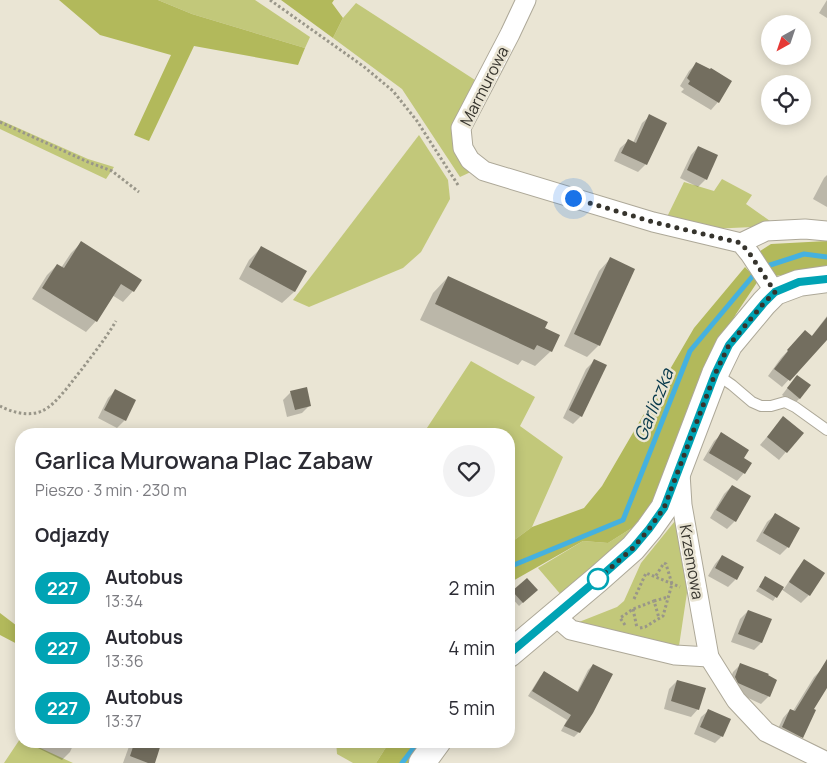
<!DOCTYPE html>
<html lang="pl">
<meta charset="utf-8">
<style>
body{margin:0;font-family:Manrope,sans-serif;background:#f2f2f3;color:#2b2b33;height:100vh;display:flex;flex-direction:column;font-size:19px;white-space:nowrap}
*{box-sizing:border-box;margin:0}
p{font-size:16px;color:#7c7c81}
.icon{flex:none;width:28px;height:28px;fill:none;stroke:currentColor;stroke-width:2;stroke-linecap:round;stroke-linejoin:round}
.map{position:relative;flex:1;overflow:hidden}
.sheet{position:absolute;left:15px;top:428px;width:500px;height:320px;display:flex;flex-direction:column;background:#fff;border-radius:20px;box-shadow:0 2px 12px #0003}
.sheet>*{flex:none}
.badge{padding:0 10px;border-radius:16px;font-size:18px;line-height:32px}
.needle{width:32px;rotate:220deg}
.tools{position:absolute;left:761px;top:15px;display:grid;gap:10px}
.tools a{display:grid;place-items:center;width:50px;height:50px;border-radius:50%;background:#fff;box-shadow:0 2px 12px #0003;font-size:25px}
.you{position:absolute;width:25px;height:25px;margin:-12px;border:4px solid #fff;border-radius:50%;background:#1a73e8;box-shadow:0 0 0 8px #1a73e833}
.map>.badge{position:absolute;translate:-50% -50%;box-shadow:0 0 0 2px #fff}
h2{padding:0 20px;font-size:19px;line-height:45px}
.round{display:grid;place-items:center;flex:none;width:52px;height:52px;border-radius:26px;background:#f2f2f3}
.headline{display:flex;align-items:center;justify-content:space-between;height:85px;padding:0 20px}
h1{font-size:24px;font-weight:600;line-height:38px}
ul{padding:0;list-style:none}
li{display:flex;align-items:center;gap:15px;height:60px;padding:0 20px}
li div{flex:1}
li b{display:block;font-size:19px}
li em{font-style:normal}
li .badge{min-width:55px;font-weight:700;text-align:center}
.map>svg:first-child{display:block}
.green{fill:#c2c87a}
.forest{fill:#b2b95b}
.shadow{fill:#0003}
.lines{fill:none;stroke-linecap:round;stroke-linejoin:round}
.stream{stroke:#45b1df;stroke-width:5}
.building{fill:#736e5f}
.lane-casing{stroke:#ada898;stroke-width:12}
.street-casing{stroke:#ada898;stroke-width:21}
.secondary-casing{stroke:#ada898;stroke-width:28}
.path{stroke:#999689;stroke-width:3;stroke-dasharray:2.5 2.5;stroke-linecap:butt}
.lane{stroke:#fff;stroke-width:10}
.street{stroke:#fff;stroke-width:19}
.secondary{stroke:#fff;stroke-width:26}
.line-casing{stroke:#fff;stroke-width:11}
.line{stroke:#00a3b4;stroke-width:8}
.walk{stroke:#36342d;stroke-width:5;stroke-dasharray:0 9}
.stop-dot{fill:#fff;stroke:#00a3b4;stroke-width:2.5}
.labels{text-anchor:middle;stroke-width:5;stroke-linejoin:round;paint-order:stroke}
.street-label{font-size:16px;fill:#36342d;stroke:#eae5d4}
.water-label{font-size:18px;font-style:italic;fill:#06374a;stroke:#eae5d4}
</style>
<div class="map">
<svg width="827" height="763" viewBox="0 0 827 763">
<rect width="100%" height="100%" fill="#eae5d4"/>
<g class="green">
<polygon points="158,0 255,0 310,37 305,48 192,14"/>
<polygon points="356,3 475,80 458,117 475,170 460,177 402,89 333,38 343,18"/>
<polygon points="0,120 88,159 114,167 106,179 0,129"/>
<polygon points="419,135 448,180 450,199 421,252 403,268 309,307 293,300"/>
<polygon points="722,179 752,195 746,204 777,226 709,229 666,219 684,182 714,191"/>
<polygon points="471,361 535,397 520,426 563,457 532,527 509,544 509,434 423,434"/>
<polygon points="679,516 688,586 679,646 579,622 617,607 624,601 641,563"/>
<polygon points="635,526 612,554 562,596 538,568 583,541 608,543"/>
<polygon points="20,739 21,741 25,741 73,763 4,763"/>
<polygon points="336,741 390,741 376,763 353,763 337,754"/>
</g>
<g class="forest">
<polygon points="59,0 158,0 192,14 305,48 298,65 194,46 149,141 134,135 171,55 100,35"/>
<polygon points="281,0 334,0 332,3 343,18 333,38"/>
<polygon points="827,241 827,272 812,272 775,276 757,253 771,244"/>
<polygon points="745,267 758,281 736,314 707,366 691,399 655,499 635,526 608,543 583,541 511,582 509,579 509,544 532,527 584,508 602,486 694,328"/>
<polygon points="0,613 21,629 21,646 0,635"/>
<polygon points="390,741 429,741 413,763 376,763"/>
</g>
<g class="shadow">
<polygon points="827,0 827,18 819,13"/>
<polygon points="697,63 718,102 711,110 681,92 684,89 680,86 689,71"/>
<polygon points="650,116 646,164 638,172 614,161 620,148 628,141 633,143 642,123"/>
<polygon points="698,147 706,179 698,187 680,178 691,155"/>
<polygon points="827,175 827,207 813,199 824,178"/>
<polygon points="81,243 133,291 123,302 112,295 96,321 86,332 32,299 47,275 57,265 61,268 71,253"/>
<polygon points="261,248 305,272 294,292 282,303 239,279 249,260"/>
<polygon points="610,259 599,345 587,357 564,346 599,271"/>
<polygon points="448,277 543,329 551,351 535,366 522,360 518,365 420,320 433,293"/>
<polygon points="827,316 827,338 782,387 768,376 781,358 799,339 811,337"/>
<polygon points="594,361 581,416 573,424 563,418 586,369"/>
<polygon points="792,382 800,398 794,404 782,395"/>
<polygon points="116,390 125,420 117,428 98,418 108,398"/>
<polygon points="291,392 310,405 302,413 287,417 283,400"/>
<polygon points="783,418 802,433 779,460 760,445 776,426"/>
<polygon points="722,434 742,458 750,463 744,473 737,481 703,460 714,441"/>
<polygon points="732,486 750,497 735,521 727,529 710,518 724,494"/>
<polygon points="775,515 788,547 780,555 756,541 767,522"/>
<polygon points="722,556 742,567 736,579 728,587 708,576 715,564"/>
<polygon points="804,561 809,595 801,603 781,589 773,601 756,591 765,578 784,589 797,569"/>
<polygon points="527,580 536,590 519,606 510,596"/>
<polygon points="748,611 770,620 761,643 754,650 731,642 740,619"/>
<polygon points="741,664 769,696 761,704 731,690 728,685 733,672"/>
<polygon points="593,665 579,732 574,737 561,731 567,720 528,696 540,677 544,672 577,692 588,670"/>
<polygon points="821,670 827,673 827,686 812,709 802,737 794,745 775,735 783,718 790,710 793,711 814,677"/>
<polygon points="677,681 698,709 691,717 664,709 669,689"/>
<polygon points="708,711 722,736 715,743 694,734 701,717"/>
<polygon points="42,741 75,741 70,752 62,760 38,748"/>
<polygon points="131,741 158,741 153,763 123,763"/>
</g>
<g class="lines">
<g class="stream">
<polyline points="764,267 804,254 827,257"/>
<polyline points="509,567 623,520 690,351 757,271"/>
<polyline points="402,763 419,741"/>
</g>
</g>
<g class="building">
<polygon points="696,62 710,69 711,68 732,81 719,103 688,84 690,81 687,78"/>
<polygon points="649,114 667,123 647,165 621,153 628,139 636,143"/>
<polygon points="698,146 718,155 707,180 687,170"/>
<polygon points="81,241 142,280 134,292 121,284 97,322 42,288 57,264 64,268"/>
<polygon points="261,246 307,271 295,292 249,267"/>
<polygon points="610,257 635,269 600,346 574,334"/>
<polygon points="448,276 548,322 545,328 560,335 552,352 537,345 534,350 435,304"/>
<polygon points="827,317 827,340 790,381 774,369 788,351 787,350 805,330 812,336"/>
<polygon points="594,359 607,365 582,417 569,410"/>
<polygon points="797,375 811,385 800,399 787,388"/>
<polygon points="307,387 311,406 295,410 290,391"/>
<polygon points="115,389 136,400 126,421 104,410"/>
<polygon points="783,416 804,433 787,453 767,437"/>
<polygon points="721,432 749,450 744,458 752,463 745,474 709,453"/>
<polygon points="732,485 751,496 736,522 716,510"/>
<polygon points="775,513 800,528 789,548 763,533"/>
<polygon points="722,555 744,567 737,580 715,568"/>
<polygon points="804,559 825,573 810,596 789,582"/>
<polygon points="765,576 784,587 777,598 759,587"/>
<polygon points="527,578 538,590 523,603 512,591"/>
<polygon points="748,610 772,619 762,643 738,634"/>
<polygon points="827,659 827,688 814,709 816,710 803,738 782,727 790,709 795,711"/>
<polygon points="740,663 769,674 768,675 777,680 770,697 738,683 735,677"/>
<polygon points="593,664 613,674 593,713 580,733 564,726 571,715 532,691 544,671 578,692"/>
<polygon points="677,680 706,688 699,710 671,701"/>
<polygon points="708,709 731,719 723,737 700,727"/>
<polygon points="135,741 162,741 155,763 148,763 130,756"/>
</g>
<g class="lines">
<defs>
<polyline id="lane" points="716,374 732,385 752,402 761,406 771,406 785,402 795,407 827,430"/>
<g id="street">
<polyline points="526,0 510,34 461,128 463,148 470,160 484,171 653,222 741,243 750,254 775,292"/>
<polyline points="741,243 766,231 805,229 827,231"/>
<polyline points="680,473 682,505 709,657 736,700 766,732 827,762"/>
<polyline points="555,616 571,630 675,655 709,657"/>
</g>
<g id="secondary">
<polyline points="509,654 598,579 633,548 649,529 664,508 715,374 729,345 764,303 775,292 799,283 827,279"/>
<polyline points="422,763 438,741"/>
</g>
</defs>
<use href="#lane" class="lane-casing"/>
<use href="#street" class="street-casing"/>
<use href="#secondary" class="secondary-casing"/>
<g class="path">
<polyline points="270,0 363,66 393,91 417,121 458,185"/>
<polyline points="0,122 88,162 112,171 139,192"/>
<path d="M 0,406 C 11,412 29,417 42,411 C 56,405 72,381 82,369 C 94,353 106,338 116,321"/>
<polyline points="634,599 646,573 680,587"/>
<polyline points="654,601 668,597"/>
<polyline points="633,609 637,628"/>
<polyline points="625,625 620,618 633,609 654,601 659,618"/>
<polyline points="640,628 645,627 663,616 672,584 666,564 664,563 655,577"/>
</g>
<use href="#lane" class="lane"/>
<use href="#street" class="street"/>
<use href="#secondary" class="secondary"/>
</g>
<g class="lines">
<defs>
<polyline id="line" points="509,654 598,579 633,548 649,529 664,508 715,374 729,345 764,303 775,292 799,282 827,279"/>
</defs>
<use href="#line" class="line-casing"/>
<use href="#line" class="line"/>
<polyline class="walk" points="573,198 653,222 741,243 750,254 775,292 764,303 729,345 715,374 664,508 649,529 633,548 598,579"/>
</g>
<circle class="stop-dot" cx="598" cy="579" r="10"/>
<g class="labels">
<g class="street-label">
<text transform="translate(484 86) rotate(-63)" y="6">Marmurowa</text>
<text transform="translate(692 562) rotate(80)" y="6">Krzemowa</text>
</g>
<g class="water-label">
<text transform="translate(654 405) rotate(-68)" y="6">Garliczka</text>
</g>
</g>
</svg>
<div class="tools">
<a><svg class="needle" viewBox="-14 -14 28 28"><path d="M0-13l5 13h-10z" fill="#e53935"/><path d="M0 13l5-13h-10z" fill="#7c7c81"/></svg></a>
<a><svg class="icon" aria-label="locate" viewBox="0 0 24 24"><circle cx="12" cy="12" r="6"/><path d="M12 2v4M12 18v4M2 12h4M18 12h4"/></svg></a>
</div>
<div class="you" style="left:573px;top:198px"></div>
<section class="sheet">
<div class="headline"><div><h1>Garlica Murowana Plac Zabaw</h1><p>Pieszo · 3 min · 230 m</p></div><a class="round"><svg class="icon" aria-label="heart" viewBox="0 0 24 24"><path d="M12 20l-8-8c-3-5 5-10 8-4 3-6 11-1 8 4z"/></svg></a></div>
<h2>Odjazdy</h2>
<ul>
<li><span class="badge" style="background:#00a3b4;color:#fff">227</span><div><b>Autobus</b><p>13:34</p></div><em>2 min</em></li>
<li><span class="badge" style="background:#00a3b4;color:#fff">227</span><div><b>Autobus</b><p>13:36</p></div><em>4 min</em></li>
<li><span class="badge" style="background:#00a3b4;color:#fff">227</span><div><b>Autobus</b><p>13:37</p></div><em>5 min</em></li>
</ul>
</section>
</div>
